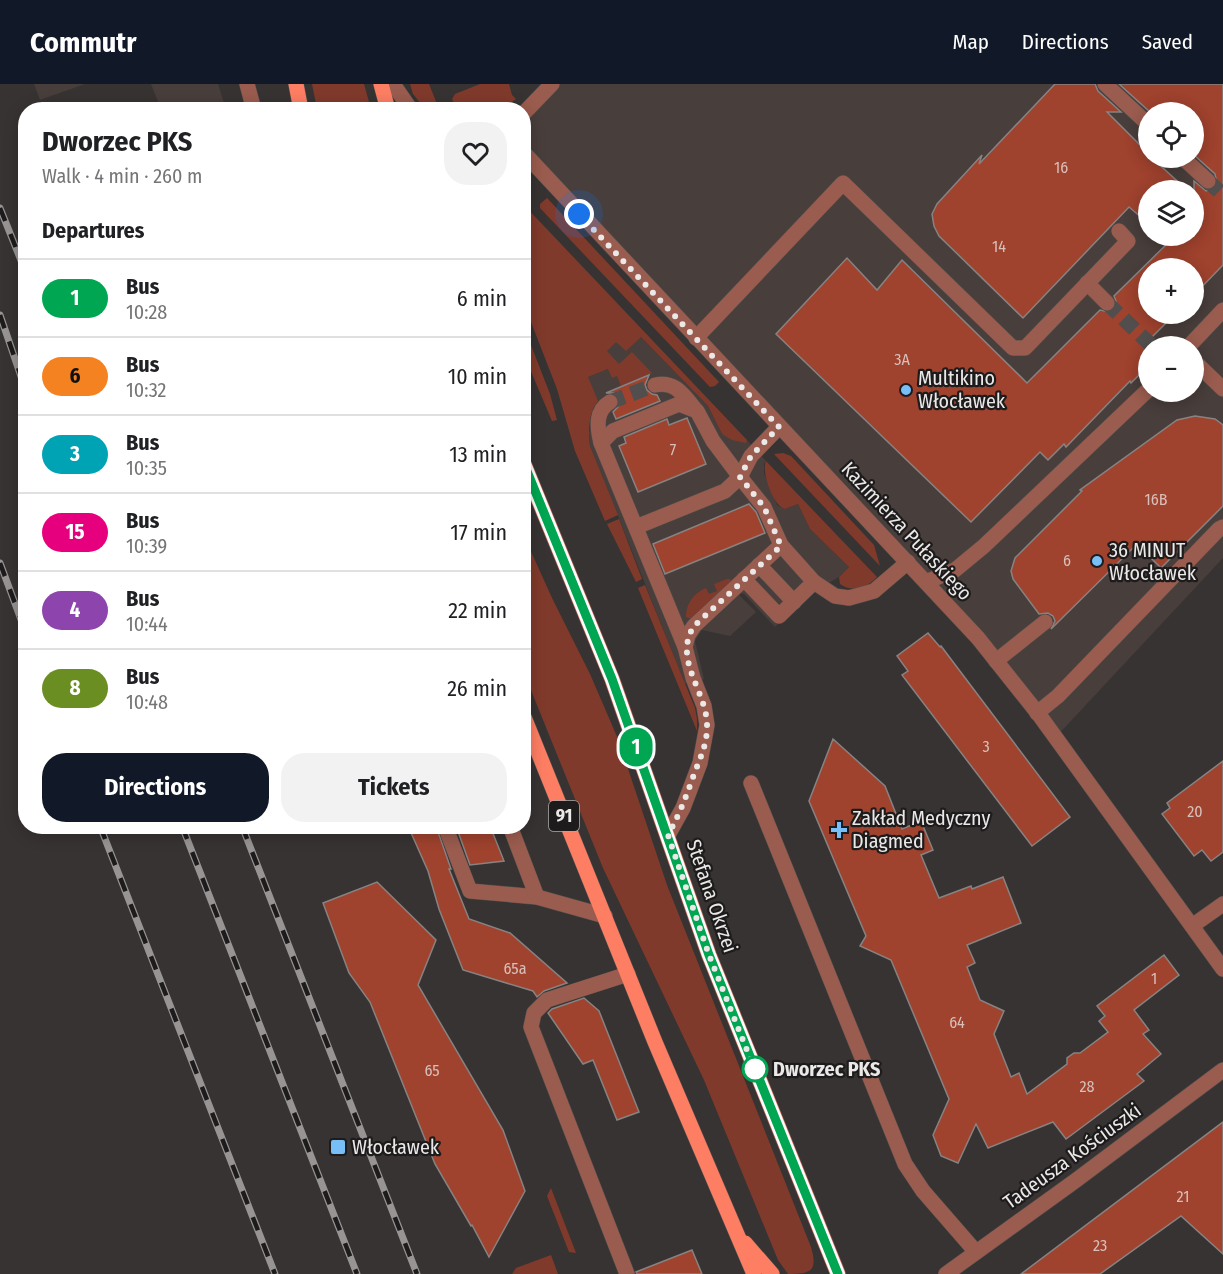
<!DOCTYPE html>
<meta charset="utf-8">
<style>
body{margin:0;font-family:"Fira Sans Condensed",sans-serif;background:#f2f2f2;color:#202124;height:100vh;display:flex;flex-direction:column;font-size:22px;white-space:nowrap}
*{box-sizing:border-box;margin:0}
p{font-size:20px;color:#757577}
.icon{flex:none;width:33px;height:33px;fill:none;stroke:currentColor;stroke-width:2;stroke-linecap:round;stroke-linejoin:round}
.map{position:relative;flex:1;overflow:hidden}
.drawer{position:absolute;left:18px;top:18px;width:513px;height:732px;display:flex;flex-direction:column;background:#fff;border-radius:24px;box-shadow:0 3px 15px #0003}
.drawer>*{flex:none}
.badge{padding:0 12px;border-radius:20px;font-size:21px;line-height:39px}
.tools{position:absolute;left:1138px;top:18px;display:grid;gap:12px}
.tools a{display:grid;place-items:center;width:66px;height:66px;border-radius:50%;background:#fff;box-shadow:0 3px 15px #0003;font-size:30px}
.you{position:absolute;width:30px;height:30px;margin:-15px;border:4px solid #fff;border-radius:50%;background:#1a73e8;box-shadow:0 0 0 9px #1a73e833}
.map>.badge{position:absolute;translate:-50% -50%;box-shadow:0 0 0 3px #fff}
h2{padding:0 24px;font-size:22px;line-height:54px}
.round{display:grid;place-items:center;flex:none;width:63px;height:63px;border-radius:24px;background:#f2f2f2}
.overview{display:flex;align-items:center;justify-content:space-between;height:102px;padding:0 24px}
h1{font-size:28px;font-weight:700;line-height:45px}
.cta{display:flex;gap:12px;margin-top:auto;padding:12px 24px}
.cta a{flex:1;height:69px;border-radius:24px;background:#111827;color:#fff;font-size:24px;font-weight:700;line-height:69px;text-align:center}
.cta a+a{background:#f2f2f2;color:#202124}
ul{padding:0;list-style:none}
li{display:flex;align-items:center;gap:18px;height:78px;padding:0 24px;border-top:2px solid #e0e0e0}
li div{flex:1}
li b{display:block;font-size:22px}
li em{font-style:normal}
li .badge{min-width:66px;font-weight:700;text-align:center}
header{display:flex;align-items:center;gap:36px;box-sizing:border-box;height:84px;padding:0 30px;background:#111827;color:#fff}
header strong{font-size:28px}
nav{display:flex;gap:33px;margin-inline-start:auto;font-size:21px}
.map>svg:first-child{display:block}
.built{fill:#483e3b;fill-rule:evenodd}
.green{fill:#803a2b}
.building{fill:#9f422e;stroke:#878382;stroke-width:1.5}
.lines{fill:none;stroke-linecap:round;stroke-linejoin:round}
.minor-tunnel{stroke:#524e4d;stroke-width:15;stroke-dasharray:15 8;stroke-linecap:butt}
.minor-casing{stroke:#54504f;stroke-width:16}
.major-casing{stroke:#54504f;stroke-width:16}
.minor{stroke:#9a5c4e;stroke-width:15}
.major{stroke:#fd7e63;stroke-width:15}
.rail-casing{stroke:#979493;stroke-width:7}
.rail{stroke:#1d1b1b;stroke-width:4.5;stroke-dasharray:14;stroke-linecap:butt}
.line-casing{stroke:#fff;stroke-width:14}
.line{stroke:#00a651;stroke-width:9}
.walk{stroke:#ebe9e8;stroke-width:6;stroke-dasharray:0 10.8}
.poi-dot{fill:#78bff7;stroke:#1d1b1b;stroke-width:2}
.stop-dot{fill:#fff;stroke:#00a651;stroke-width:3}
.labels{text-anchor:middle;stroke-width:4.5;stroke-linejoin:round;paint-order:stroke}
.number-label{font-size:16px;fill:#d8bfba}
.shield{fill:#1d1b1b;stroke:#adabaa;stroke-width:1.5}
.shield-label{font-size:18px;font-weight:bold;fill:#ebe9e8}
.poi-label{font-size:20px;fill:#ebe9e8;stroke:#1d1b1b;text-anchor:start}
.street-label{font-size:20px;fill:#ebe9e8;stroke:#1d1b1b}
.stop-label{font-size:20px;font-weight:bold;fill:#ebe9e8;stroke:#1d1b1b;text-anchor:start}
</style>
<header>
<strong>Commutr</strong>
<nav><a>Map</a><a>Directions</a><a>Saved</a></nav>
</header>
<div class="map">
<svg width="1223" height="1190" viewBox="0 0 1223 1190">
<rect width="100%" height="100%" fill="#373332"/>
<g class="built">
<polygon points="34,0 85,0 40,16"/>
<polygon points="151,0 218,0 226,25 161,25"/>
<path d="M 552,0 L 1223,0 L 1223,474 L 1055,654 L 1004,588 L 524,69 L 524,29 ZM 1149,28 L 1194,28 L 1194,74 L 1149,74 ZM 1149,106 L 1194,106 L 1194,152 L 1149,152 ZM 1149,184 L 1194,184 L 1194,230 L 1149,230 ZM 1149,262 L 1194,262 L 1194,308 L 1149,308 Z"/>
<polygon points="615,252 641,253 708,322 722,350 746,358 747,356 766,377 764,380 764,389 777,421 785,425 798,420 810,445 849,483 839,493 810,510 775,543 744,510 740,509 740,512 756,528 730,552 702,546 695,557 704,595 685,600 590,362 589,349 595,319 588,293 608,285 620,283 602,265"/>
</g>
<g class="green">
<polygon points="312,0 364,0 371,25 317,25"/>
<polygon points="410,0 429,0 439,25 425,25 413,10"/>
<polygon points="480,0 509,0 512,11 516,15 501,25 457,25 452,15 455,10"/>
<polygon points="547,114 719,298 715,302 710,303 540,124 540,120"/>
<path d="M 524,121 L 747,356 L 746,359 L 732,356 L 722,350 L 708,322 L 641,253 L 626,267 L 616,258 L 607,267 L 619,280 L 632,268 L 652,289 L 621,302 L 617,292 L 612,294 L 608,285 L 588,293 L 598,317 C 589,327 588,348 590,362 L 618,431 L 605,437 L 575,367 L 557,305 L 524,220 Z"/>
<polygon points="524,243 550,310 557,336 552,337 524,271"/>
<polygon points="783,369 791,372 874,461 880,482 774,370"/>
<path d="M 766,377 L 877,493 C 867,504 852,509 840,500 L 839,493 L 849,483 L 810,445 L 798,420 L 785,425 C 773,422 761,388 766,377 Z"/>
<polygon points="619,435 642,495 636,498 607,440"/>
<path d="M 524,452 L 552,514 L 590,590 L 618,655 L 667,801 L 811,1163 C 818,1187 811,1190 788,1190 L 778,1176 L 704,996 L 603,784 L 524,589 Z"/>
<path d="M 727,495 L 730,495 L 731,498 L 691,535 L 686,533 C 686,519 694,509 706,504 L 709,510 L 717,507 L 714,500 Z"/>
<polygon points="645,501 695,624 697,635 697,647 638,504"/>
<polygon points="551,1104 576,1169 569,1168 547,1112"/>
<polygon points="551,1171 558,1190 512,1190 516,1184"/>
</g>
<g class="building">
<polygon points="1055,0 1095,0 1098,7 1121,28 1107,28 1149,70 1149,74 1152,74 1187,106 1149,106 1149,140 1129,123 1023,234 939,152 934,142 932,130 937,120 982,71 979,80"/>
<polygon points="1119,0 1223,0 1223,181 1194,211 1194,184 1149,184 1149,230 1175,230 1149,256 1149,281 1131,299 1130,297 1066,363 1064,360 1048,376 1040,368 971,438 776,250 847,174 877,206 902,176 1027,299 1100,226 1109,228 1114,225 1116,217 1114,212 1175,152 1194,152 1194,97 1206,107 1215,104 1217,100 1215,90 1194,71 1194,28 1150,28"/>
<polygon points="649,291 645,301 647,306 652,310 657,311 660,317 616,335 613,328 619,322 620,316 614,309 606,309"/>
<polygon points="1195,332 1215,335 1223,341 1223,422 1161,484 1137,460 1051,545 1055,537 1053,532 1048,529 1039,530 1013,495 1011,487 1015,474 1082,407 1080,406 1177,336"/>
<polygon points="687,334 706,380 638,408 619,362 626,359 624,353 667,335 669,341"/>
<polygon points="749,420 756,428 765,449 665,490 653,460"/>
<polygon points="928,549 940,563 941,562 1070,733 1032,762 902,591 908,587 897,572"/>
<polygon points="833,655 885,702 902,745 921,737 933,766 921,771 939,814 971,802 972,805 1003,793 1021,839 967,861 975,879 967,883 980,916 1004,927 994,950 1011,993 1019,989 1027,1010 1067,980 1067,974 1074,969 1080,969 1108,948 1099,937 1105,932 1097,922 1164,871 1179,891 1134,926 1149,946 1143,950 1161,970 1137,990 1144,997 1066,1055 1053,1038 988,1064 976,1040 958,1079 941,1072 933,1051 949,1015 891,876 860,862 866,852 809,717"/>
<polygon points="1223,677 1223,768 1211,777 1202,766 1194,772 1162,730 1170,724 1167,719"/>
<polygon points="408,742 436,742 451,785 449,785 469,835 510,849 567,899 544,907 537,913 533,907 463,886 439,825 428,787"/>
<polygon points="456,742 490,742 504,777 470,781"/>
<polygon points="377,798 436,856 418,901 503,1046 525,1107 489,1173 472,1141 471,1142 435,1080 370,918 349,889 323,819"/>
<polygon points="584,914 599,927 639,1028 617,1036 593,976 583,980 548,929 552,925"/>
<polygon points="1223,1038 1223,1170 1181,1132 1100,1190 1021,1190"/>
<polygon points="692,1166 702,1190 637,1190 636,1188"/>
</g>
<g class="lines">
<g class="minor-tunnel">
<polyline points="1208,97 1223,111"/>
<polyline points="1107,219 1152,262"/>
<polyline points="610,318 655,301"/>
</g>
<defs>
<g id="minor">
<polyline points="247,0 254,26"/>
<polyline points="393,0 411,26"/>
<polyline points="1105,0 1149,41"/>
<polyline points="524,29 552,0"/>
<polyline points="524,69 978,554 1040,632 1223,885"/>
<polyline points="1183,74 1208,97"/>
<polyline points="1087,199 1107,219"/>
<polyline points="696,254 843,99 1013,264 1025,264 1028,261 1128,157 1119,147"/>
<polyline points="1189,262 1223,226"/>
<polyline points="1194,277 1223,305"/>
<path d="M 655,301 C 675,297 683,310 695,325"/>
<polyline points="779,343 751,372 740,393 764,423 781,461 814,498 835,512 849,514 874,507 908,478"/>
<path d="M 601,359 C 597,343 595,327 610,318"/>
<polyline points="636,443 725,407 740,393 713,357 697,327 679,320 613,347 601,359 685,563 693,594 704,622 707,641 700,679 683,724 668,751"/>
<polyline points="759,481 794,518"/>
<polyline points="744,495 779,532 814,498"/>
<polyline points="926,498 955,486 984,462 1149,305"/>
<polyline points="685,563 688,551 694,542 781,461"/>
<polyline points="996,577 1045,538"/>
<polyline points="1037,629 1058,612 1219,445 1223,443"/>
<polyline points="751,699 905,1080 923,1107 976,1168"/>
<polyline points="445,742 470,807 537,813 605,832"/>
<polyline points="510,742 537,813"/>
<polyline points="1192,842 1223,820"/>
<polyline points="627,1190 531,943 534,929 547,916 628,890"/>
<polyline points="946,1190 1075,1097 1223,986"/>
</g>
<g id="major">
<polyline points="296,0 301,26"/>
<polyline points="381,0 388,26"/>
<polyline points="524,380 612,595 709,871 838,1190"/>
<polyline points="524,633 655,958 754,1190"/>
<polyline points="745,1159 772,1190"/>
</g>
</defs>
<use href="#minor" class="minor-casing"/>
<use href="#major" class="major-casing"/>
<use href="#minor" class="minor"/>
<use href="#major" class="major"/>
<defs>
<g id="rail">
<polyline points="0,124 26,189"/>
<polyline points="0,231 26,307"/>
<polyline points="0,479 26,549"/>
<polyline points="100,742 275,1190"/>
<polyline points="182,742 357,1190"/>
<polyline points="242,742 417,1190"/>
</g>
</defs>
<use href="#rail" class="rail-casing"/>
<use href="#rail" class="rail"/>
</g>
<g class="lines">
<defs>
<polyline id="line" points="524,380 612,595 709,871 838,1190"/>
</defs>
<use href="#line" class="line-casing"/>
<use href="#line" class="line"/>
<path class="walk" d="M 579,130 L 779,343 L 751,372 L 740,393 L 764,423 L 781,462 L 694,542 C 672,576 708,608 707,643 C 707,663 698,678 692,696 C 685,716 678,733 668,751 L 709,871 L 756,989 L 755,985"/>
</g>
<g class="poi-dot">
<circle cx="906" cy="306" r="6"/>
<circle cx="1097" cy="477" r="6"/>
<path d="M836 737h6v6h6v6h-6v6h-6v-6h-6v-6h6z"/>
<rect x="330" y="1055" width="16" height="16" rx="3"/>
</g>
<circle class="stop-dot" cx="755" cy="985" r="12"/>
<g class="labels">
<g class="number-label">
<text x="1061" y="89">16</text>
<text x="999" y="168">14</text>
<text x="902" y="281">3A</text>
<text x="673" y="371">7</text>
<text x="1156" y="421">16B</text>
<text x="1067" y="482">6</text>
<text x="986" y="668">3</text>
<text x="1195" y="733">20</text>
<text x="515" y="890">65a</text>
<text x="1154" y="900">1</text>
<text x="957" y="944">64</text>
<text x="432" y="992">65</text>
<text x="1087" y="1008">28</text>
<text x="1183" y="1118">21</text>
<text x="1100" y="1167">23</text>
</g>
<rect class="shield" x="549" y="717" width="30" height="30" rx="4.5"/>
<g class="shield-label">
<text x="564" y="738">91</text>
</g>
<g class="poi-label">
<text x="918" y="301">Multikino<tspan x="918" dy="23">Włocławek</tspan></text>
<text x="1109" y="473">36 MINUT<tspan x="1109" dy="23">Włocławek</tspan></text>
<text x="852" y="741">Zakład Medyczny<tspan x="852" dy="23">Diagmed</tspan></text>
<text x="352" y="1070">Włocławek</text>
</g>
<g class="street-label">
<text transform="translate(907 447) rotate(47)" y="7">Kazimierza Pułaskiego</text>
<text transform="translate(712 812) rotate(71)" y="7">Stefana Okrzei</text>
<text transform="translate(1072 1072) rotate(-36)" y="7">Tadeusza Kościuszki</text>
</g>
<g class="stop-label">
<text x="773" y="992">Dworzec PKS</text>
</g>
</g>
</svg>
<div class="tools">
<a><svg class="icon" aria-label="locate" viewBox="0 0 24 24"><circle cx="12" cy="12" r="6"/><path d="M12 2v4M12 18v4M2 12h4M18 12h4"/></svg></a>
<a><svg class="icon" aria-label="layers" viewBox="0 0 24 24"><path d="M12 4l9 5-9 5-9-5zM3 14l9 5 9-5"/></svg></a>
<a>+</a>
<a>−</a>
</div>
<div class="you" style="left:579px;top:130px"></div>
<b class="badge" style="left:636px;top:663px;background:#00a651;color:#fff">1</b>
<section class="drawer">
<div class="overview"><div><h1>Dworzec PKS</h1><p>Walk · 4 min · 260 m</p></div><a class="round"><svg class="icon" aria-label="heart" viewBox="0 0 24 24"><path d="M12 20l-8-8c-3-5 5-10 8-4 3-6 11-1 8 4z"/></svg></a></div>
<h2>Departures</h2>
<ul>
<li><span class="badge" style="background:#00a651;color:#fff">1</span><div><b>Bus</b><p>10:28</p></div><em>6 min</em></li>
<li><span class="badge" style="background:#f58220;color:#111">6</span><div><b>Bus</b><p>10:32</p></div><em>10 min</em></li>
<li><span class="badge" style="background:#00a3b4;color:#fff">3</span><div><b>Bus</b><p>10:35</p></div><em>13 min</em></li>
<li><span class="badge" style="background:#e6007e;color:#fff">15</span><div><b>Bus</b><p>10:39</p></div><em>17 min</em></li>
<li><span class="badge" style="background:#8e44ad;color:#fff">4</span><div><b>Bus</b><p>10:44</p></div><em>22 min</em></li>
<li><span class="badge" style="background:#6b8e23;color:#fff">8</span><div><b>Bus</b><p>10:48</p></div><em>26 min</em></li>
</ul>
<div class="cta"><a>Directions</a><a>Tickets</a></div>
</section>
</div>
